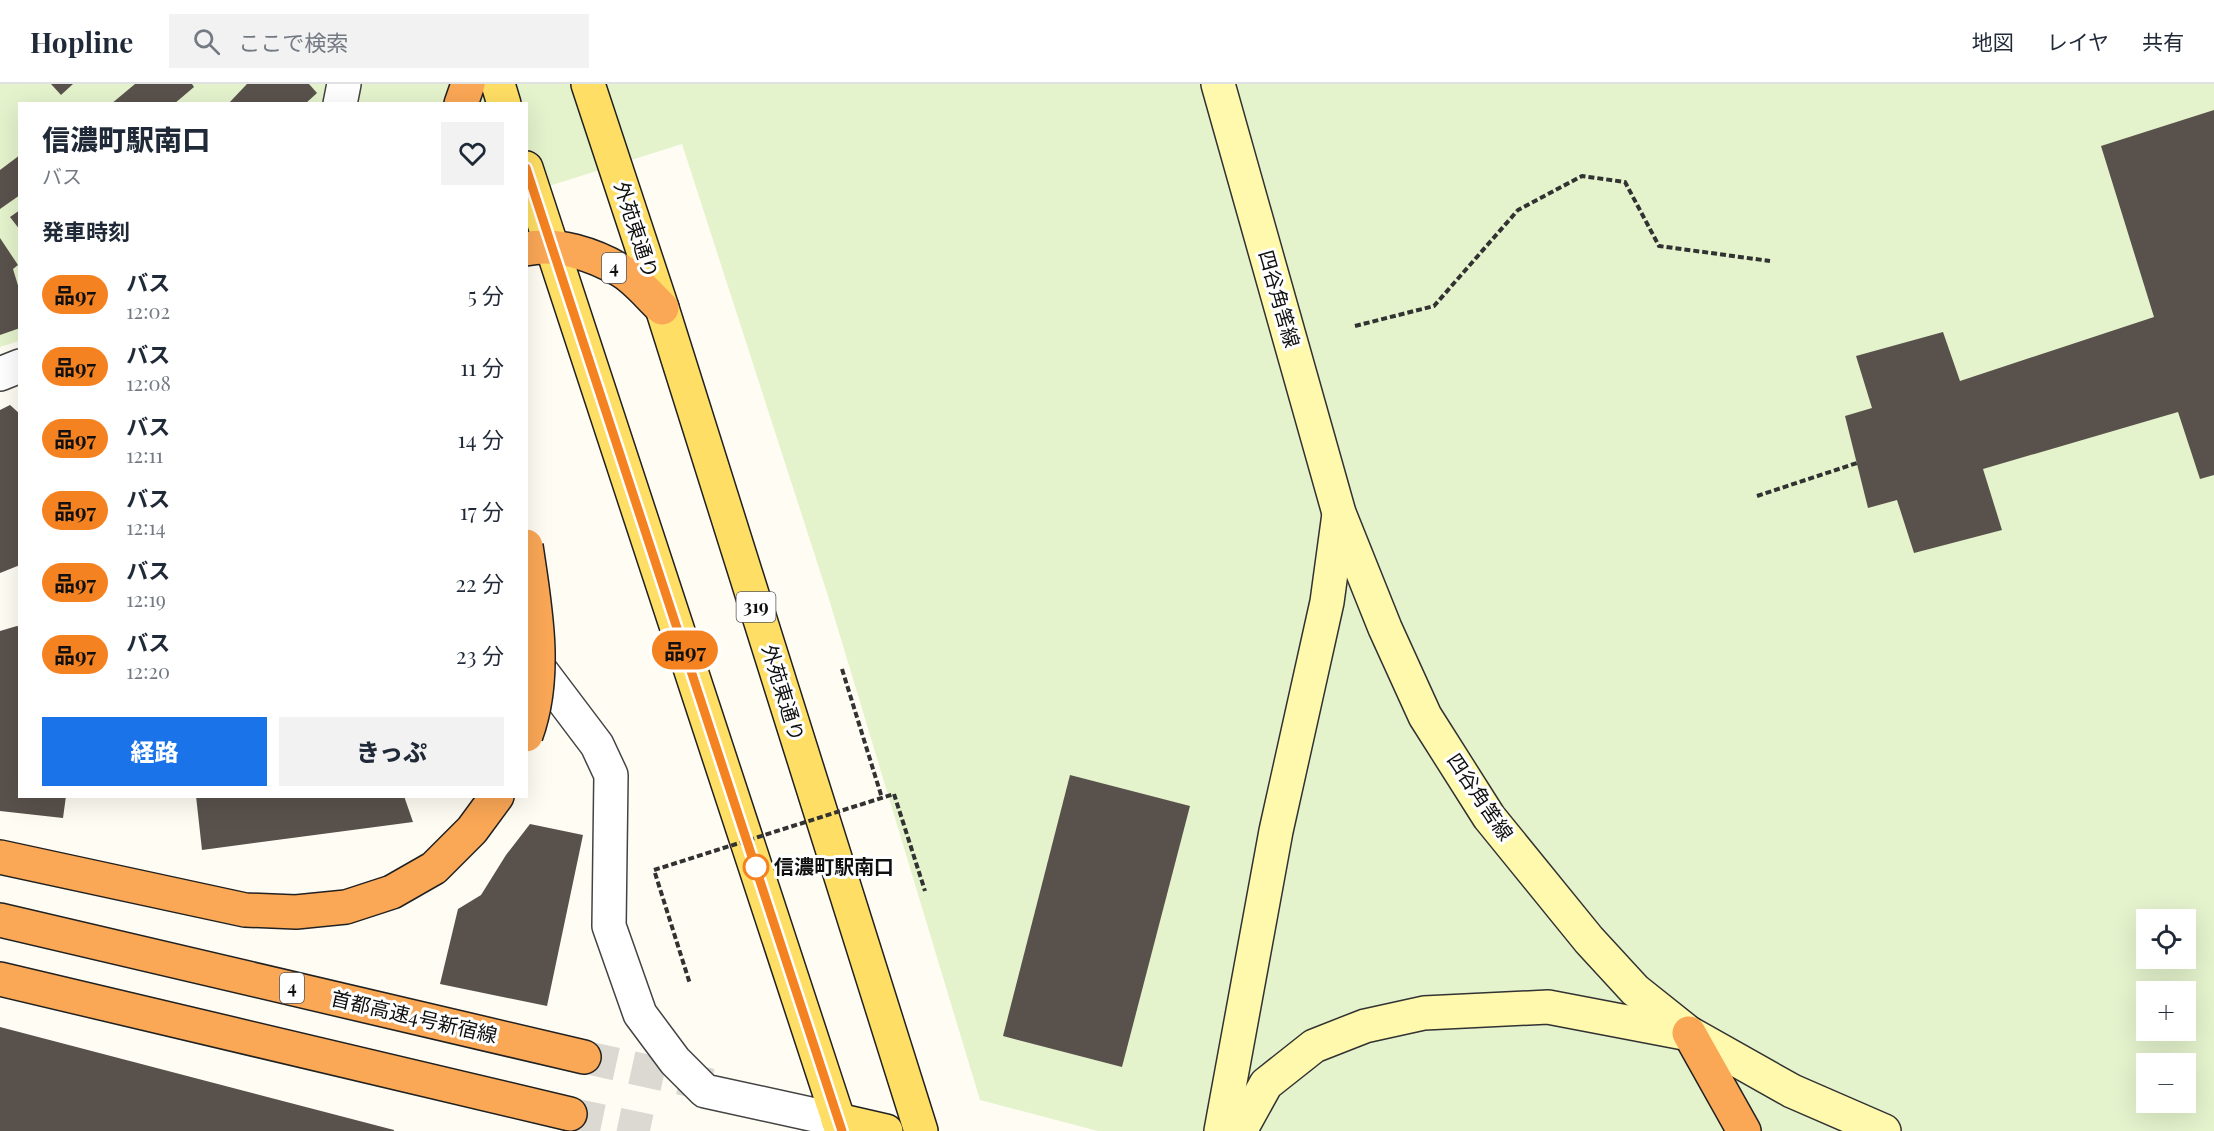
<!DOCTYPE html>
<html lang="ja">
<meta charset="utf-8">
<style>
body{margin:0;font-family:"Playfair Display","Noto Sans JP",serif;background:#f2f2f3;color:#1f2937;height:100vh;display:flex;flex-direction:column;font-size:22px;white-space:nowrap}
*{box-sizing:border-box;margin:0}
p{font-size:20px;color:#747a83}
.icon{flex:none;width:33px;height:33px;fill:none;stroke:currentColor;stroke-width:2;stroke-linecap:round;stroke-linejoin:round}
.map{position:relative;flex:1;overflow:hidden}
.details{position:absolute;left:18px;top:18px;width:510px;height:696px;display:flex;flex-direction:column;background:#fff;border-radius:0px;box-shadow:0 6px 24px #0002}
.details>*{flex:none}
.badge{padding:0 12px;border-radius:20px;font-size:21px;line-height:39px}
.controls{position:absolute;left:2136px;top:825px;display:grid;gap:12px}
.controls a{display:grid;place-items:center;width:60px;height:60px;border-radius:0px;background:#fff;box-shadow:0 6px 24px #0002;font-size:30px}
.map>.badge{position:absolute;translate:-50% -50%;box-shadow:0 0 0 3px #fff}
h2{padding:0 24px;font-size:22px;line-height:54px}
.round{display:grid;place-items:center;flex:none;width:63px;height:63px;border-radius:0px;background:#f2f2f3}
.overview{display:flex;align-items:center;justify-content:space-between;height:102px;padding:0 24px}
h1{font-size:28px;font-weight:800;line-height:45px}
.primary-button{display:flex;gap:12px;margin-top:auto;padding:12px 24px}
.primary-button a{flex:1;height:69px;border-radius:0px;background:#1a73e8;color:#fff;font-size:24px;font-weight:800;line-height:69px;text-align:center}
.primary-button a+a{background:#f2f2f3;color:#1f2937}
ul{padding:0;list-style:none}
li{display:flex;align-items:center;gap:18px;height:72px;padding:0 24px}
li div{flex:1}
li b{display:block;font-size:22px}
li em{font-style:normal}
li .badge{min-width:66px;font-weight:700;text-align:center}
header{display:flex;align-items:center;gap:36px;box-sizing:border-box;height:84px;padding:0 30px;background:#fff;border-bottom:2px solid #e0e1e3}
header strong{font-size:28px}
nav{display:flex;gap:33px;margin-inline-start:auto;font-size:21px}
.search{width:420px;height:54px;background:#f2f2f3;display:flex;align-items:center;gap:15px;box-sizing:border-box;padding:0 21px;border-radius:0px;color:#747a83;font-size:22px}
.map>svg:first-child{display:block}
.pitch{fill:#e4f3cc;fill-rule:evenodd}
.building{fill:#59514c}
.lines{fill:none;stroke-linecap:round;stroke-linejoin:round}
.motorway-tunnel{stroke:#dbd9d1;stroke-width:33;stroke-dasharray:33 16;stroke-linecap:butt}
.minor-casing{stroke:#434343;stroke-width:36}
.secondary-casing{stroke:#323232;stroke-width:36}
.primary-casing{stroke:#212121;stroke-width:36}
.motorway-casing{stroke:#212121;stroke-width:36}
.path{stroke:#323232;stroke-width:4;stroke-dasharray:6 3;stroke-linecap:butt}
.minor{stroke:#fff;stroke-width:33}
.secondary{stroke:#fff9ae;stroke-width:33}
.primary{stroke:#fede64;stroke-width:33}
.motorway{stroke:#faa756;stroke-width:33}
.motorway-bridge-casing{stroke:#212121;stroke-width:36;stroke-linecap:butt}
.path-bridge{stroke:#323232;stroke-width:4;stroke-dasharray:6 3;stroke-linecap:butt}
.motorway-bridge{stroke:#faa756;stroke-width:33}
.line-casing{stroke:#fff;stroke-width:14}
.line{stroke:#f58220;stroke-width:9}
.stop-dot{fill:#fff;stroke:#f58220;stroke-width:3}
.labels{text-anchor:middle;stroke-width:6;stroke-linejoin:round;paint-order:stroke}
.shield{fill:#fff;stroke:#585858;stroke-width:1.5}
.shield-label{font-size:18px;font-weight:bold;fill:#101010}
.street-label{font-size:20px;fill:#101010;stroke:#fff}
.stop-label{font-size:20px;font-weight:bold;fill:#101010;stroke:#fff;text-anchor:start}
</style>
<header>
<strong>Hopline</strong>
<div class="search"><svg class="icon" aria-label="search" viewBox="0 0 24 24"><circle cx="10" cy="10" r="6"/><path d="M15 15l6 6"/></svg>ここで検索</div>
<nav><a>地図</a><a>レイヤ</a><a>共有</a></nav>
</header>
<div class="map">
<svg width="2214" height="1047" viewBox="0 0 2214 1047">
<rect width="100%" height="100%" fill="#fffdf3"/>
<path class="pitch" d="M 0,0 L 2214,0 L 2214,1047 L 1098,1047 L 980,1016 L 828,512 L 682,60 L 527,109 L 526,20 L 20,20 L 19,257 L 0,263 ZM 2146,836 L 2186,836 L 2186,874 L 2146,874 ZM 2146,908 L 2186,908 L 2186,946 L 2146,946 ZM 2146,980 L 2186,980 L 2186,1018 L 2146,1018 Z"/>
<g class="building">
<polygon points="51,0 73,0 61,11"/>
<polygon points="135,0 192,0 194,3 174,20 111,20"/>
<polygon points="247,0 309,0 317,9 305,20 228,20"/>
<polygon points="2214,26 2214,391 2200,395 2178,328 1983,385 2002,446 1914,469 1897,416 1868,424 1845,332 1872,324 1856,272 1943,248 1960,297 2154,233 2101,62"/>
<polygon points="20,71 20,111 0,125 0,86"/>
<polygon points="20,126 20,146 10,133"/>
<polygon points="0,154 18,181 13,185 20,208 20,244 0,251"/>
<polygon points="10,321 20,330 20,481 0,489 0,326"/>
<polygon points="17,542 20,543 20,712 66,712 63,734 0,727 0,547"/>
<polygon points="1070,691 1190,722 1122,983 1003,952"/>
<polygon points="196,712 404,712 413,738 202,766"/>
<polygon points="530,740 583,751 547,922 440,900 458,825 481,811 506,771"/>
<polygon points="0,943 394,1046 394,1047 0,1047"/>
</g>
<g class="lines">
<g class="motorway-tunnel">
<polyline points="584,973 711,1001"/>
<polyline points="570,1030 650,1047"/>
</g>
<defs>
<g id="minor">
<polyline points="340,20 344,0"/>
<polyline points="0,290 20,282"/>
<polyline points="526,567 597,661 611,691 609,842 640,930 675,977 705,1007 838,1036"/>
</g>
<g id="secondary">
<polyline points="1218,0 1339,429 1385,544 1425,632 1489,733 1589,856 1635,906 1689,949 1792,1007 1884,1047"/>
<polyline points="1221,1047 1276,747 1327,518 1339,430"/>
<polyline points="1240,1047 1266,1000 1314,962 1365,942 1424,929 1548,923 1684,949"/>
</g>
<g id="primary">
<polyline points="498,0 504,20"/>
<polyline points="588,0 662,224 921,1047"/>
<polyline points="526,84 842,1047"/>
<polyline points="838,1036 886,1047"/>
</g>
<g id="motorway">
<polyline points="461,20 468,0"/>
<path d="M 526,165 C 557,158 594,171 620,186 C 636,195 649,212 662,224"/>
<polyline points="0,773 245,826 296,828 346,823 392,808 434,784 472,746 497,712"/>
<polyline points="0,836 584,973"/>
<polyline points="0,895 570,1030"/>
<polyline points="1689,949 1744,1047"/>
</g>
</defs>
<use href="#minor" class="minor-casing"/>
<use href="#secondary" class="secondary-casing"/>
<use href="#primary" class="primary-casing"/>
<use href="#motorway" class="motorway-casing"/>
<g class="path">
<polyline points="1355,242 1434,222 1518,126 1582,92 1625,98 1659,162 1770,177"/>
<polyline points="1757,412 1857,379"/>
<polyline points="842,585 882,714"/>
<polyline points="894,710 925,807"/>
<polyline points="655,789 690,900"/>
</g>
<use href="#minor" class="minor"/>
<use href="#secondary" class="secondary"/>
<use href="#primary" class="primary"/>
<use href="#motorway" class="motorway"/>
<defs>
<path id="motorway-bridge" d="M 526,462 C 535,522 548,591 526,651"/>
</defs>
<use href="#motorway-bridge" class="motorway-bridge-casing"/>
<polyline class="path-bridge" points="654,786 894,710"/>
<use href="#motorway-bridge" class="motorway-bridge"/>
</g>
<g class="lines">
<defs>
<polyline id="line" points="526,84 842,1047"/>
</defs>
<use href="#line" class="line-casing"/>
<use href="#line" class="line"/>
</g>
<circle class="stop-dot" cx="756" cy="783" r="12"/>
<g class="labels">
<g class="shield">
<rect x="602" y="169" width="24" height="30" rx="4.5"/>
<rect x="736.5" y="508" width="39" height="30" rx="4.5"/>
<rect x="280" y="889" width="24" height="30" rx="4.5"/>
</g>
<g class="shield-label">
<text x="614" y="190">4</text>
<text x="756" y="529">319</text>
<text x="292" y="910">4</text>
</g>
<g class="street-label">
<text transform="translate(636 146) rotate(72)" y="7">外苑東通り</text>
<text transform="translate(1279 215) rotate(74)" y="7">四谷角筈線</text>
<text transform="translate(783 609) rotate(73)" y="7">外苑東通り</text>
<text transform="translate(1480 713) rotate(56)" y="7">四谷角筈線</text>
<text transform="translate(414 933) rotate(13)" y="7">首都高速4号新宿線</text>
</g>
<g class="stop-label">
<text x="774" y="790">信濃町駅南口</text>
</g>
</g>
</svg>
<div class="controls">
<a><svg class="icon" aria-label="locate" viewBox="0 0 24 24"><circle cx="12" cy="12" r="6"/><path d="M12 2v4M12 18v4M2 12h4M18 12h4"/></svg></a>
<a>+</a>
<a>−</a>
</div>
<b class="badge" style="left:685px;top:566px;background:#f58220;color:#111">品97</b>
<section class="details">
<div class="overview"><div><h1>信濃町駅南口</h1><p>バス</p></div><a class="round"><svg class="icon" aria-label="heart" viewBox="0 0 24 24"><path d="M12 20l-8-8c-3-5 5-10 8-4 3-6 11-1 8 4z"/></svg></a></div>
<h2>発車時刻</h2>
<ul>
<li><span class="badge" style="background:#f58220;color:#111">品97</span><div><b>バス</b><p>12:02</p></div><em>5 分</em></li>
<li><span class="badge" style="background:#f58220;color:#111">品97</span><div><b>バス</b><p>12:08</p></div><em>11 分</em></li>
<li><span class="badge" style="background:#f58220;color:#111">品97</span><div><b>バス</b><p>12:11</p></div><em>14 分</em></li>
<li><span class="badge" style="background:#f58220;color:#111">品97</span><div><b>バス</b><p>12:14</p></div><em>17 分</em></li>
<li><span class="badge" style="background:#f58220;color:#111">品97</span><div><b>バス</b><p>12:19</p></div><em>22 分</em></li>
<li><span class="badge" style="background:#f58220;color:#111">品97</span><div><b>バス</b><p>12:20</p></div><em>23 分</em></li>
</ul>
<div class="primary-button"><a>経路</a><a>きっぷ</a></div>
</section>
</div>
